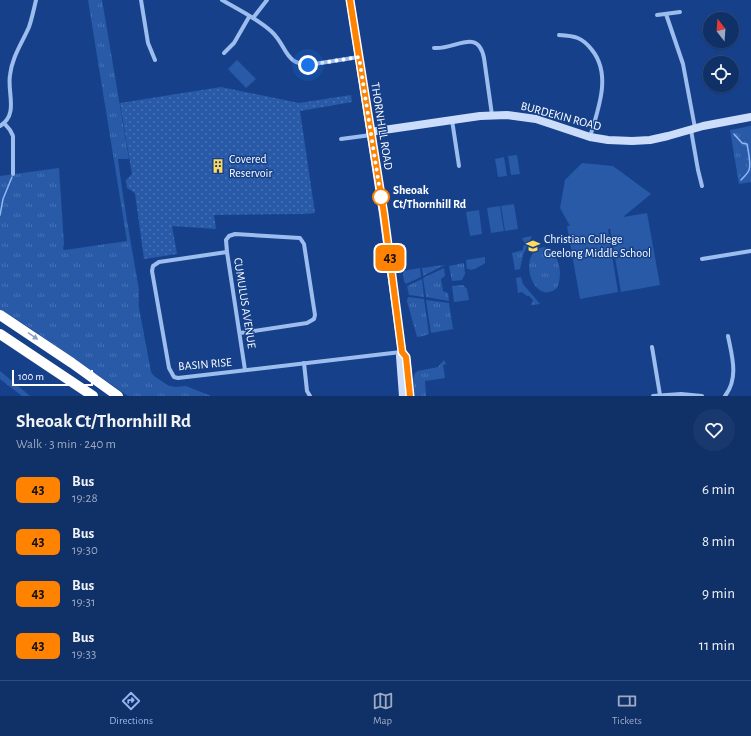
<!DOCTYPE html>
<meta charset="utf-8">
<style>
body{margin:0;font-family:"Alegreya Sans",sans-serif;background:#19396e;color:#f1f3f6;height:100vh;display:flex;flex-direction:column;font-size:15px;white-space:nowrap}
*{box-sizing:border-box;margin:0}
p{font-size:13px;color:#9ca9c0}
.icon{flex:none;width:22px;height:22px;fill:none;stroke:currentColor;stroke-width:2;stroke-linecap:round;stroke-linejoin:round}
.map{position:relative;height:396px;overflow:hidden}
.details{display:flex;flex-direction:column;background:#103168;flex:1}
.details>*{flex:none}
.badge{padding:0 8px;border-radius:6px;font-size:14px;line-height:26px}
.needle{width:26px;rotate:343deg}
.buttons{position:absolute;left:703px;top:12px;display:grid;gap:8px}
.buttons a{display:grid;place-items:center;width:36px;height:36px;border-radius:50%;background:#103168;box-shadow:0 1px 3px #0004,0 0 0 1px #304c7c;font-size:20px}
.scale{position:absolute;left:12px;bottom:10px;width:81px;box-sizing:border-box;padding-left:4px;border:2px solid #fff;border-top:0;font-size:11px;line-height:14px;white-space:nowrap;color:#fff;-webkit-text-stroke:3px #16418a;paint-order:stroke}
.you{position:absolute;width:20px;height:20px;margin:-10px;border:3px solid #fff;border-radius:50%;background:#1a73e8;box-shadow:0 0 0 6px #1a73e833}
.map>.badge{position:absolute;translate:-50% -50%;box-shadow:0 0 0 2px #fff}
.round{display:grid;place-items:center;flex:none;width:42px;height:42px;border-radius:21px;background:#19396e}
.summary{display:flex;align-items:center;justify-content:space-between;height:68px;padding:0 16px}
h1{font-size:19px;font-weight:700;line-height:30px}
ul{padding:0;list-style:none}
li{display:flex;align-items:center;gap:12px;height:52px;padding:0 16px}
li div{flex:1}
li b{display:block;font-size:15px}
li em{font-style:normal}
li .badge{min-width:44px;font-weight:700;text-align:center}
.menu{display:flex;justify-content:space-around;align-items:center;height:56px;border-top:1px solid #304c7c;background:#103168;font-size:11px;color:#9ca9c0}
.menu a{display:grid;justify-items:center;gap:2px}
.menu .active{color:#95b2f1}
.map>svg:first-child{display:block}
.grass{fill:url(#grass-tufts)}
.wetland{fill:url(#wetland-marsh)}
.park{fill:url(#park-dots)}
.pitch{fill:#285aa8}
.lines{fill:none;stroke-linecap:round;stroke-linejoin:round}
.stream{stroke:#90b7f2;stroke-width:1.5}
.street{stroke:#9ebdef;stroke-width:4}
.secondary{stroke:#cbddfa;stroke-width:8}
.highway{stroke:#fff;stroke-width:10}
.oneway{fill:#8aa0c4}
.line-casing{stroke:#fff;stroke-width:9}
.line{stroke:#ff8200;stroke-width:6}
.walk{stroke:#fff;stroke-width:4;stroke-dasharray:0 7.2}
.stop-dot{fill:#fff;stroke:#ff8200;stroke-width:2}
.labels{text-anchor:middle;stroke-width:3;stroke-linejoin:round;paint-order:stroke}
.street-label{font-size:12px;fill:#fff;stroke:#16418a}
.poi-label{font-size:12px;fill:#fff;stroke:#16418a;text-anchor:start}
.stop-label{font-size:12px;font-weight:bold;fill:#fff;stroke:#16418a;text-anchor:start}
</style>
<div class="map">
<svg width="751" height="396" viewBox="0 0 751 396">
<defs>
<pattern id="grass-tufts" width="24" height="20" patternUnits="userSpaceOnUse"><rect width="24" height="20" fill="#285aa8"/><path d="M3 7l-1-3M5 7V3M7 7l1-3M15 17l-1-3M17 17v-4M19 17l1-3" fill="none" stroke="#4873b5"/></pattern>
<pattern id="wetland-marsh" width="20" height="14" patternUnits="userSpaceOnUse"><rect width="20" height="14" fill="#285aa8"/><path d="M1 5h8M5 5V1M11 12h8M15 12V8" fill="none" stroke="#4873b5"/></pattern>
<pattern id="park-dots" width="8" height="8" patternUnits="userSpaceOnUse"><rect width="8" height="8" fill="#285aa8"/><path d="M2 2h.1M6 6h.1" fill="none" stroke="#4873b5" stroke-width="1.8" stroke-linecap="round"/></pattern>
</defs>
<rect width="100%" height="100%" fill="#16418a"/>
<g class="grass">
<path d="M 88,0 L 102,0 L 129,159 L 118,159 C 123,201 131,243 138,284 C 140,292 138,300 139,308 C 143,329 147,350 151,372 L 154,376 L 169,386 L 175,387 L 186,386 L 211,396 L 128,396 L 27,326 L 0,310 L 0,176 L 59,168 L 64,244 L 63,249 L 65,250 L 127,241 Z"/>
<polygon points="751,126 751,182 739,184 730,130"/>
<polygon points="532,236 523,255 520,269 515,270 512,253 523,250 523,247 525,244 522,238"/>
<path d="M 544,247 C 560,252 563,275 557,288 C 533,308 515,251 544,247 Z"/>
<polygon points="485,257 485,263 475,269 470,270 470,269 467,269 466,260"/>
<polygon points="464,263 465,274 462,280 452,281 449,266"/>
<polygon points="445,265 423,276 422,268"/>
<polygon points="420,268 421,277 406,284 404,281 403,271"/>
<polygon points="444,268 445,276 441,279 443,291 448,293 449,301 426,297 423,278"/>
<polygon points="521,277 523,284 540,304 531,305 533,300 529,296 527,296 522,292 518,293 516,278"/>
<polygon points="422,279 424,297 409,295 407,286"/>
<polygon points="463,285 467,289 469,300 454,302 452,286"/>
<polygon points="408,297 424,299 429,334 423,336 417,337 407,301"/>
<polygon points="426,300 449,303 453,329 431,333"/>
<polygon points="444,360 446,364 443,365 445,378 425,381 426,396 414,396 413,380 415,373 418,371 438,367"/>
<polygon points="0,371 30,396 22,396 0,379"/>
</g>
<polygon class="wetland" points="751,138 751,169 749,170 746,158 747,154 740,142 744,140"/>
<polygon class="park" points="221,87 299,103 351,95 352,102 300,111 315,213 303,214 214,215 216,229 172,226 177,254 144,259 135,193 127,188 126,180 132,174 120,103"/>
<g class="pitch">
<polygon points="237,60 256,79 246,88 228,69"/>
<polygon points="517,155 520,174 511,175 508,156"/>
<polygon points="504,157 507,176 498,177 495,159"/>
<polygon points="582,163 613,166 651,194 623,217 647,213 660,285 621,292 610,228 608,230 618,292 580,299 567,226 570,226 560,208 565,180"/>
<polygon points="514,204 518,229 505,231 501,206"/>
<polygon points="500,206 504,231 491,233 487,208"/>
<polygon points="479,210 482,234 470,236 466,212"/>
</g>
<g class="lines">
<g class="stream">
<path d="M 734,134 L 742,143 L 747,144 C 748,149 751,165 749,170 C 748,173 744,177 741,180"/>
<polyline points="0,215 3,199 12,177"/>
</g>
<g class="street">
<polyline points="141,0 148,43 155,60"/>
<path d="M 222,0 C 239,10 258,19 272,32 C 288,47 284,67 314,64 L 359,57"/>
<polyline points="666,14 683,64 695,128"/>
<polyline points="657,15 680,12"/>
<polyline points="253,18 267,0"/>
<path d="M 559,35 C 575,36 582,37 592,50 C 612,75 598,109 590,137"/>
<path d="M 434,48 C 455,50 478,27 484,58 L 492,115"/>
<polyline points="224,53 234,43 249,17"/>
<polyline points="452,120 459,166"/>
<polyline points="4,123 10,130 13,136 13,174"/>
<path d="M 0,126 C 19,114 7,93 10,75 C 12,57 22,43 29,27 C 32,18 34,9 36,0"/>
<polyline points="691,130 698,170 702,186"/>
<polyline points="341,139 371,135"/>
<polyline points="227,252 159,262 153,266 152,271 169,368 174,377 178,378 401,352"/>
<polyline points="702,259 751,251"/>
<polyline points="240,333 307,323 314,319 315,315 304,244 300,238 235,234 229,236 226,240 227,252 245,370"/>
<polyline points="652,347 660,395"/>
<polyline points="304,363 307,391 310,396"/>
<polyline points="653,396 681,394 702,396"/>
<path d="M 725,396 C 739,378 732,356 728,336"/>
</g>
<g class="secondary">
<polyline points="350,0 383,214 402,352 400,356 403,396"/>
<polyline points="370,132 480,116 507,115 536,119 590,137 608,140 632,141 650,140 668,136 703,126 751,117"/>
<polyline points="402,352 406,357 410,396"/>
</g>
<g class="highway">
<polyline points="0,315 72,363 118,396"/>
<polyline points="0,334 93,396"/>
</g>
</g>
<defs><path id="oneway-solid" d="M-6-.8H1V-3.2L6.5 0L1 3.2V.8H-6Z"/></defs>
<use class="oneway" href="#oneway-solid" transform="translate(33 336) rotate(34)"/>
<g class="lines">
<defs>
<polyline id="line" points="350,0 384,214 402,352 406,357 410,396"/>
</defs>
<use href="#line" class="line-casing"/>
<use href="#line" class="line"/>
<polyline class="walk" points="308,65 359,57 381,198 381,197"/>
</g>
<defs>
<symbol id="building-bare" viewBox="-9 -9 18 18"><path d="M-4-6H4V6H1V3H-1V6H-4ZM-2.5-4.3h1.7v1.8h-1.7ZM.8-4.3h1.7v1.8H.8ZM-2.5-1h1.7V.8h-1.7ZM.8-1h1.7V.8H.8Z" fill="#ffda5b" stroke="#16418a" stroke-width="2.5" paint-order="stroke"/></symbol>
<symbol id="school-bare" viewBox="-9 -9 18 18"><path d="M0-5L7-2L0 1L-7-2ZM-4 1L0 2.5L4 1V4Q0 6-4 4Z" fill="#ffda5b" stroke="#16418a" stroke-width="2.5" paint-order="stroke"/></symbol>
</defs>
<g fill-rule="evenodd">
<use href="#building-bare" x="208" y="156" width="20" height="20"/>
<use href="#school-bare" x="523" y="236" width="20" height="20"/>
</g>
<circle class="stop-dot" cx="381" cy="197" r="8"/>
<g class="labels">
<g class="street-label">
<text transform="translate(561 116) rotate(15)" y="4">BURDEKIN ROAD</text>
<text transform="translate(382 126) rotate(81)" y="4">THORNHILL ROAD</text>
<text transform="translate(245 303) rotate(81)" y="4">CUMULUS AVENUE</text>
<text transform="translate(205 364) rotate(-5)" y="4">BASIN RISE</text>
</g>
<g class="poi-label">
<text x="229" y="163">Covered<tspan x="229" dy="14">Reservoir</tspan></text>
<text x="544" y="243">Christian College<tspan x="544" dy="14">Geelong Middle School</tspan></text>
</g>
<g class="stop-label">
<text x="393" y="194">Sheoak<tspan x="393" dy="14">Ct/Thornhill Rd</tspan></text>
</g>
</g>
</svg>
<div class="buttons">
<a><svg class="needle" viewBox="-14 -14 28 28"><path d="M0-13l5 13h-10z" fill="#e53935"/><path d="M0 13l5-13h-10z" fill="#9ca9c0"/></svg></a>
<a><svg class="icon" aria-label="locate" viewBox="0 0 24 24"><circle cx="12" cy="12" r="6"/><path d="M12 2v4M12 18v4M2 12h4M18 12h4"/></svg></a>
</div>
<div class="scale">100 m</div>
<div class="you" style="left:308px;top:65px"></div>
<b class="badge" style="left:390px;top:258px;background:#ff8200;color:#111">43</b>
</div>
<section class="details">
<div class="summary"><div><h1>Sheoak Ct/Thornhill Rd</h1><p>Walk · 3 min · 240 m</p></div><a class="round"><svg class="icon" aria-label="heart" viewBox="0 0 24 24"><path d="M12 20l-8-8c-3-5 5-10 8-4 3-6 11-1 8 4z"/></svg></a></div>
<ul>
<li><span class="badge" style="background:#ff8200;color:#111">43</span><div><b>Bus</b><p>19:28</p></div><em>6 min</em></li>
<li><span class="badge" style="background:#ff8200;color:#111">43</span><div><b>Bus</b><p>19:30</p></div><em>8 min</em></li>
<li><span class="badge" style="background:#ff8200;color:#111">43</span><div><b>Bus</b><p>19:31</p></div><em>9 min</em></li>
<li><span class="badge" style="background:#ff8200;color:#111">43</span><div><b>Bus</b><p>19:33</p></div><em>11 min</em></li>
</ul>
</section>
<nav class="menu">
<a class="active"><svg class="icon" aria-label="directions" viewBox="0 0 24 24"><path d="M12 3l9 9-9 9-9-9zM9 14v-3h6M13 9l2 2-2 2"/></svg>Directions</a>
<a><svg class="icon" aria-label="map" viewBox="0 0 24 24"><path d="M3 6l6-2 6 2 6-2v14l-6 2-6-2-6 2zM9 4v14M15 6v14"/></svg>Map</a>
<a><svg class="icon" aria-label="tickets" viewBox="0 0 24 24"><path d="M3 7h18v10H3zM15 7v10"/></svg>Tickets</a>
</nav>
